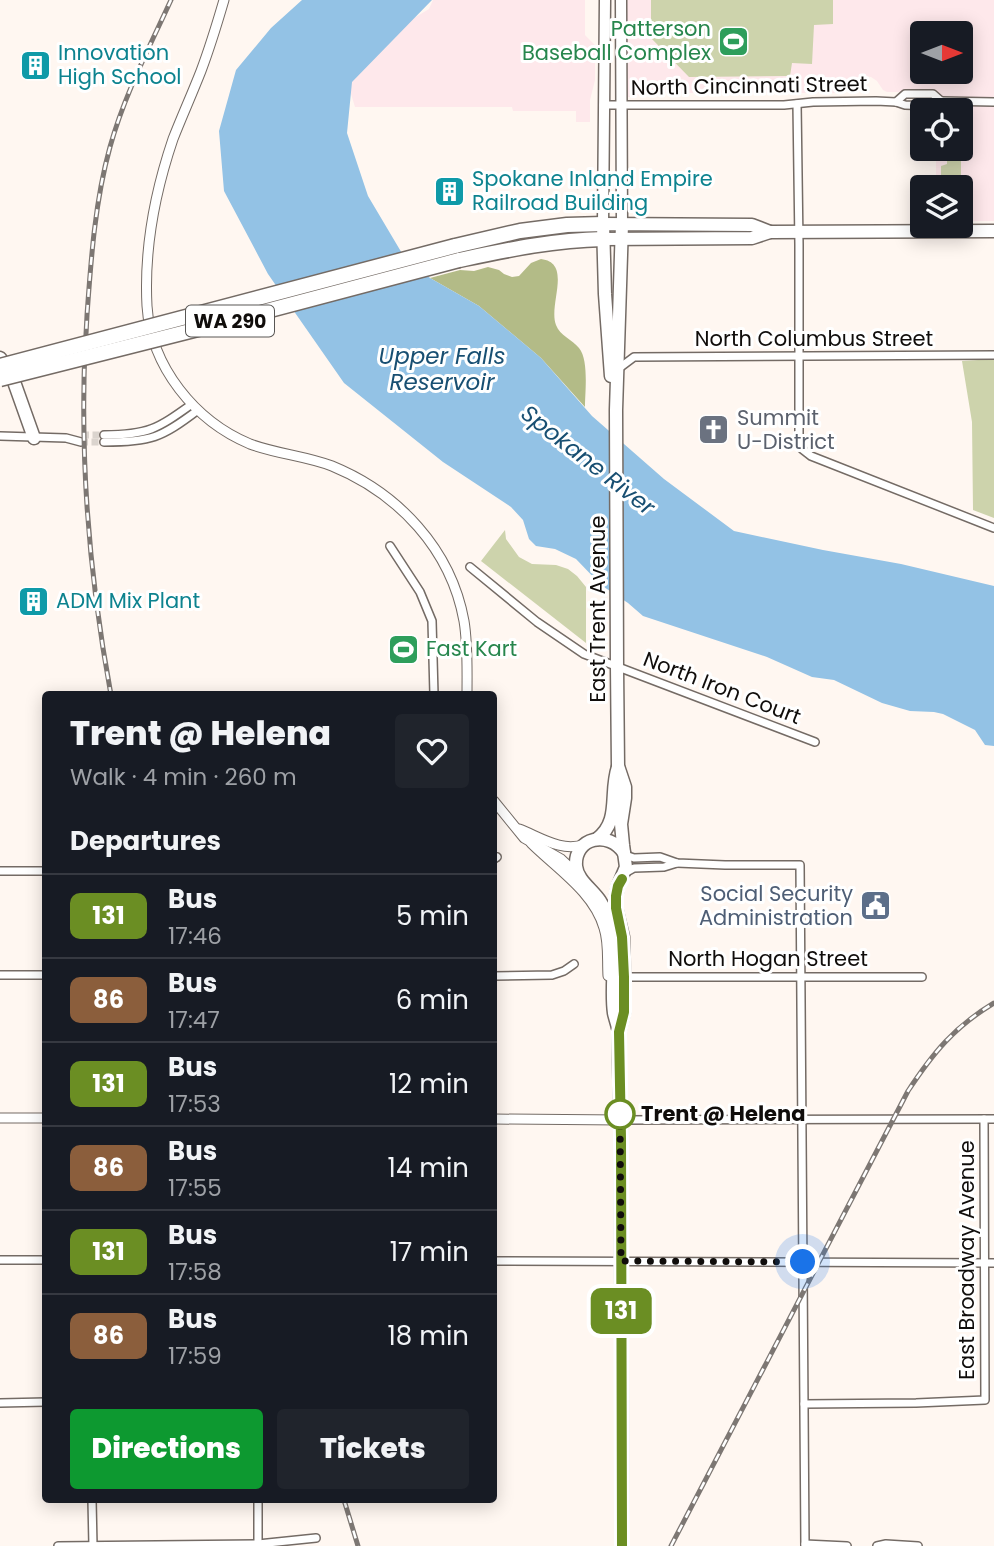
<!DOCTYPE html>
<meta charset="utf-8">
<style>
body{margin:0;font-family:Poppins,sans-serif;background:#20242c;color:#f1f3f6;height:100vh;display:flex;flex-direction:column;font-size:26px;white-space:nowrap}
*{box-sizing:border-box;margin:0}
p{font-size:23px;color:#9ea1a6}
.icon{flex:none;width:38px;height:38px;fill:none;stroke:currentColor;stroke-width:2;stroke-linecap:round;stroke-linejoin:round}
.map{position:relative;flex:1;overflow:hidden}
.panel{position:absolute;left:42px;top:691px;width:455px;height:812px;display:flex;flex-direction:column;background:#171b24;border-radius:7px;box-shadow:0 4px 18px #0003}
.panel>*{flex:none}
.badge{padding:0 14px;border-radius:10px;font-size:24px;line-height:46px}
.needle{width:46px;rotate:90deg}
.tools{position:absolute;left:910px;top:21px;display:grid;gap:14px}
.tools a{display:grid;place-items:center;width:63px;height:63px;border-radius:7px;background:#171b24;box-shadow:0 4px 18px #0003;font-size:35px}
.you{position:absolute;width:35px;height:35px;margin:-18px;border:5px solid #fff;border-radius:50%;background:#1a73e8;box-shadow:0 0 0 10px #1a73e833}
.map>.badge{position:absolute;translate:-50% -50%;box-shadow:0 0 0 4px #fff}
h2{padding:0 28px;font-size:26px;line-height:63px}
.round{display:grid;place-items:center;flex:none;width:74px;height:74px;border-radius:7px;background:#20242c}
.overview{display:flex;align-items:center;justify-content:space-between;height:119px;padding:0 28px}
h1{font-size:33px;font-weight:800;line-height:52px}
.primary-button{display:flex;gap:14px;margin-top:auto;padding:14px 28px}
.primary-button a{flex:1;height:80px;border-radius:7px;background:#0d9930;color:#fff;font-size:28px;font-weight:800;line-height:80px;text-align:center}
.primary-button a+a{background:#20242c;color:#f1f3f6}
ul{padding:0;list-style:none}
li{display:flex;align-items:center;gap:21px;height:84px;padding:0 28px;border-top:2px solid #363941}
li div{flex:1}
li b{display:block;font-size:26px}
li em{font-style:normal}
li .badge{min-width:77px;font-weight:700;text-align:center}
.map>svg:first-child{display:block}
.education{fill:#fee8eb;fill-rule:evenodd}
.green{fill:#cdd3ac}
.forest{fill:#b3bb87}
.water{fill:#93c2e5}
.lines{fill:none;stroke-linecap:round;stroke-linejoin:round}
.minor-tunnel{stroke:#dbd4ce;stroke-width:7;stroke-dasharray:7 3.5;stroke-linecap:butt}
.minor-casing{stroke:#746b65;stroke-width:10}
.tertiary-casing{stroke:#746b65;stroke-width:11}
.secondary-casing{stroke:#746b65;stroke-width:13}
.primary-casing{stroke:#746b65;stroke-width:15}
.motorway-casing{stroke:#746b65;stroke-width:17}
.minor{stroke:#fff;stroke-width:7}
.tertiary{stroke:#fff;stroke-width:9}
.secondary{stroke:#fff;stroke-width:10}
.primary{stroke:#fff;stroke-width:12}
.motorway{stroke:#fff;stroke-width:14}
.rail-casing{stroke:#7d7773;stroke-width:5}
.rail{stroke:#fff;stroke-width:2.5;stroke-dasharray:8;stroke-linecap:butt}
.motorway-bridge-casing{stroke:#746b65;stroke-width:17;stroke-linecap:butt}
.motorway-bridge{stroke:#fff;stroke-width:14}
.line-casing{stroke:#fff;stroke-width:16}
.line{stroke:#6b8e23;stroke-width:10}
.walk{stroke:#100d0b;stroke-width:7;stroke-dasharray:0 12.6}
.stop-dot{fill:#fff;stroke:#6b8e23;stroke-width:3.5}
.labels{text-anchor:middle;stroke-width:6;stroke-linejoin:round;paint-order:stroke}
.shield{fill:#fff;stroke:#585654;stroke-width:2}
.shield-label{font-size:19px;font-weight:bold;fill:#100d0b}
.leisure-label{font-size:21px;fill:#27864d;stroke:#fff;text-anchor:end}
.culture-label{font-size:21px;fill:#0d838f;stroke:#fff;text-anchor:start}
.street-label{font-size:21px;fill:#100d0b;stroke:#fff}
.worship-label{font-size:21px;fill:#5b616d;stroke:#fff;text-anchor:start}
.service-label{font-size:21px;fill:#4e5e75;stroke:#fff;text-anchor:end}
.stop-label{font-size:21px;font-weight:bold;fill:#100d0b;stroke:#fff;text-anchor:start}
.water-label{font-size:23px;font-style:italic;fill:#184f72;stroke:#fff}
</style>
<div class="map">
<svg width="994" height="1546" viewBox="0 0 994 1546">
<rect width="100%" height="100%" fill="#fff7f1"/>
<g class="education">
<polygon points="433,0 585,0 585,35 595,45 595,80 590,100 590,122 576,122 576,111 513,111 512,107 355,107 351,94 351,79 409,21 429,9"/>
<path d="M 625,0 L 994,0 L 994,221 L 961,221 L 961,187 L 936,187 L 936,149 L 961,149 L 961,110 L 936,110 L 935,92 L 887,92 L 883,90 L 877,81 L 871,77 L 864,76 L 850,80 L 843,91 L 840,93 L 643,93 L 634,97 L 628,97 L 626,96 ZM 922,33 L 961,33 L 961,72 L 922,72 Z"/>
</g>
<g class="green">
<polygon points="651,0 833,0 833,24 814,25 812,64 792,63 790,76 689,77 651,38"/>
<polygon points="953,110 968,110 968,116 961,117 961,190 961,187 941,187 941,166 947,164 947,149 961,149 961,110"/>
<polygon points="994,359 994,518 973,510 972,422 962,361"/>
<polygon points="505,530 506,539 519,557 532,564 556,565 568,569 577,576 586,587 586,643 481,561"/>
</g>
<path class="forest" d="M 541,259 C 573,263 548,304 556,325 C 560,336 572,339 579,348 C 589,360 585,392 585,407 L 541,358 L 479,306 L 430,278 L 460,270 L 474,271 L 488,267 L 499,270 L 504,274 L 512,277 L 519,276 L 531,263 Z"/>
<polygon class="water" points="302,0 432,0 352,82 347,133 368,196 403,255 430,278 479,306 541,358 592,416 664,479 734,531 823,550 901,564 994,586 994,746 985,745 975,730 943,714 934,712 910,711 882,703 834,680 812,677 767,657 643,616 628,603 601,585 576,559 555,549 536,546 529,539 523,520 511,507 443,462 344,383 268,274 224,191 219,131 236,70 271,28"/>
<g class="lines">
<g class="minor-tunnel">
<polyline points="82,435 104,435"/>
<polyline points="81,442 104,442"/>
</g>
<defs>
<g id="minor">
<polyline points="896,102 905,94 933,94 941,101"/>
<polyline points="797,104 799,245 799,437 802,449 811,456 994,528"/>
<polyline points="603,105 784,105 813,102 876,101 896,102 905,105 933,106 941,101 994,102"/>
<polyline points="618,369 634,357 994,355"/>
<path d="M 104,435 C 148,435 157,429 192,404"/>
<polyline points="0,436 66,438 81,442"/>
<path d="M 104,442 C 151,442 161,438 198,410"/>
<polyline points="390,546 420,592 432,621 434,695"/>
<polyline points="470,567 537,622 584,654 815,742"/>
<polyline points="625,855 634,858 660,857 677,863 725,865 800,865 805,1546"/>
<polyline points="494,859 497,857"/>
<polyline points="0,871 46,871"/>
<polyline points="625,873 634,868 664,867 677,863"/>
<polyline points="0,975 46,975"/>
<polyline points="494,976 552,975 564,971 574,964"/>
<polyline points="622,977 922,977"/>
<polyline points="621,1120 994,1119"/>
<polyline points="0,1260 46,1260"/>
<polyline points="494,1261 994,1263"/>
<polyline points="0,1403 46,1402"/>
<polyline points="804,1404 916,1403 985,1400 984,1119"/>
<polyline points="92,1500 93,1546"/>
<polyline points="258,1500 258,1546"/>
<polyline points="805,1544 847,1546"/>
<polyline points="58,1546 258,1544 316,1538"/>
<polyline points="877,1546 886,1544 918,1546"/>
</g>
<g id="tertiary">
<path d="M 224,0 C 217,24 210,47 201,71 C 192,94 182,116 173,139 C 155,192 144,250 147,306 C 151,367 195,421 250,444 C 277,454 306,456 332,466 C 398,493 451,549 464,621 C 468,645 467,670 467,695"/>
<polyline points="494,801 524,838 561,859 578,875"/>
<path d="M 519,829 C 540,837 562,853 585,844"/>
<path d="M 531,843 C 556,868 594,892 604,928 C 609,943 607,960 608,976"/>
<polyline points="0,1118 46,1118"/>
<polyline points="494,1119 621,1120"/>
</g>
<g id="secondary">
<polyline points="621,0 622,224"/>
<polyline points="603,224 605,0"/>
</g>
<g id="primary">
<polyline points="603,239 752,238 770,232 994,231"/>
<polyline points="0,358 13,379 34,438"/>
<polyline points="611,376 605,294 603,224 752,225 770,232"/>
<path d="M 597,839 C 621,821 609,793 618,767"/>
<path d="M 618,1028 C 617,1023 615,1018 614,1013 C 610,984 618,954 611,926 C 609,918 605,909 600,901 C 593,890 577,880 576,866 C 574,837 609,830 624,853"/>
<polyline points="622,1546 621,1142 619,1060 619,1032 624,1012 624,977 623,937 616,908 616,896 618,886 626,867 623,845 621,824 625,798 625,787 618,766 617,667 616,410 622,224"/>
</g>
<g id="motorway">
<polyline points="455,246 520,231 567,225 603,224"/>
<path d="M 459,260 C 507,250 553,240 603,239"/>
</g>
</defs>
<use href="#minor" class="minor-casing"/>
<use href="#tertiary" class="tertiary-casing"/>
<use href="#secondary" class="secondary-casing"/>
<use href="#primary" class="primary-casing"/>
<use href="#motorway" class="motorway-casing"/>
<use href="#minor" class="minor"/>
<use href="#tertiary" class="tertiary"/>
<use href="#secondary" class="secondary"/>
<use href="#primary" class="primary"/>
<use href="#motorway" class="motorway"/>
<defs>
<g id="rail">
<path d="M 111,695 C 92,592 82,488 84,384 C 84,361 86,338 87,315 C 91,259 95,201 110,147 C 124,96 149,48 171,0"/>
<polyline points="344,1500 358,1546"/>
<path d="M 671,1546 L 908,1091 C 933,1053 954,1027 994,1003"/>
</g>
</defs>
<use href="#rail" class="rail-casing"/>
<use href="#rail" class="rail"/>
<defs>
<g id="motorway-bridge">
<polyline points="0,366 455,246"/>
<polyline points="0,379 202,328 459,260"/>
</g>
</defs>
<use href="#motorway-bridge" class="motorway-bridge-casing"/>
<use href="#motorway-bridge" class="motorway-bridge"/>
</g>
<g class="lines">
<defs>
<polyline id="line" points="622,1546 621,1138 619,1032 624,1012 624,977 622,937 616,908 616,896 618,886 622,879"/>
</defs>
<use href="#line" class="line-casing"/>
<use href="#line" class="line"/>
<polyline class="walk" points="620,1114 621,1261 803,1262"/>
</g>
<defs>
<symbol id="stadium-square" viewBox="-11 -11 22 22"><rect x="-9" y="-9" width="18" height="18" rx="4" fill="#2e9e5b" stroke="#fff"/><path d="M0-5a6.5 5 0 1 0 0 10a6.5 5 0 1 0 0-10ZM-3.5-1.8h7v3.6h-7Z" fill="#fff"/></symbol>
<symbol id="building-square" viewBox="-11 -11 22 22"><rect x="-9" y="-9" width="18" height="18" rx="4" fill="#0f9aa8" stroke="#fff"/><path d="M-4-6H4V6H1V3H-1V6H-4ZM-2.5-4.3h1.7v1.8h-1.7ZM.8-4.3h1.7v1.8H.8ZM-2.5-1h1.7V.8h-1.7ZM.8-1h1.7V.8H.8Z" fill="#fff"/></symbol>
<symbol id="church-square" viewBox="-11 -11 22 22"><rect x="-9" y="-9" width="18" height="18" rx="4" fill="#6b7280" stroke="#fff"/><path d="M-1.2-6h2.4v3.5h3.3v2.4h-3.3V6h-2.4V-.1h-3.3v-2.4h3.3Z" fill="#fff"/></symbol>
<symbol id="civic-square" viewBox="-11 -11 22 22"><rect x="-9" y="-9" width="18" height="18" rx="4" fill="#5c6f8a" stroke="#fff"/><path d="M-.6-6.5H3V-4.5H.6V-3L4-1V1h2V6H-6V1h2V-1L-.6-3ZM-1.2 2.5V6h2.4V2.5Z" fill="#fff"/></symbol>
</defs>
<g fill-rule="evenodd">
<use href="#stadium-square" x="716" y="24" width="35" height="35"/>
<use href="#building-square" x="18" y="48" width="35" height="35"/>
<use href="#building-square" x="432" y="174" width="35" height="35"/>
<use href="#church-square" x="696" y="412" width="35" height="35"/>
<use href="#building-square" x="16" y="584" width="35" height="35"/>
<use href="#stadium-square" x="386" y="632" width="35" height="35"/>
<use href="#civic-square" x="858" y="888" width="35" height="35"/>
</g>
<circle class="stop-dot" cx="620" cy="1114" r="14"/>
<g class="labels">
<rect class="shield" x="186" y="305.5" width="88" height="31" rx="5"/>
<g class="shield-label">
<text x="230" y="328">WA 290</text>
</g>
<g class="leisure-label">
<text x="711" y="36">Patterson<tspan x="711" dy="24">Baseball Complex</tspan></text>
<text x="426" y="656" text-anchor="start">Fast Kart</text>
</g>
<g class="culture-label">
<text x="58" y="60">Innovation<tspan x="58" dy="24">High School</tspan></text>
<text x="472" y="186">Spokane Inland Empire<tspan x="472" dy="24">Railroad Building</tspan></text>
<text x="56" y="608">ADM Mix Plant</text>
</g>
<g class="street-label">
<text transform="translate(749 86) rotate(-1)" y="7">North Cincinnati Street</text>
<text x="814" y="346">North Columbus Street</text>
<text transform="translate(598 609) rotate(-90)" y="7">East Trent Avenue</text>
<text transform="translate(722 688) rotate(21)" y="7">North Iron Court</text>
<text x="768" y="966">North Hogan Street</text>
<text transform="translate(967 1260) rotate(-90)" y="7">East Broadway Avenue</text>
</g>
<g class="worship-label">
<text x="737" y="425">Summit<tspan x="737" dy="24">U-District</tspan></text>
</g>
<g class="service-label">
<text x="853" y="901">Social Security<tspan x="853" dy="24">Administration</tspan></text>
</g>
<g class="stop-label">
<text x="641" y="1121">Trent @ Helena</text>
</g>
<g class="water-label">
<text x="442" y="364">Upper Falls<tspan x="442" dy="26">Reservoir</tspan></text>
<text transform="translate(588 460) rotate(38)" y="8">Spokane River</text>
</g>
</g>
</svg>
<div class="tools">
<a><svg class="needle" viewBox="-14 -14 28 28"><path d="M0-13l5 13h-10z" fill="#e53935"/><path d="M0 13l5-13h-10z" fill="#9ea1a6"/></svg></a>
<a><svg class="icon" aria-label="locate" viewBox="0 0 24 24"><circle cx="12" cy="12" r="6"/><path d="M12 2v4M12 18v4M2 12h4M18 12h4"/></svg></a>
<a><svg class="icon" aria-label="layers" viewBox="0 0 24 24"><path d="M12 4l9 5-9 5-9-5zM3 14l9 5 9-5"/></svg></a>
</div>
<div class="you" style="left:803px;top:1262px"></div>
<b class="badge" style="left:621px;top:1311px;background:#6b8e23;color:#fff">131</b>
<section class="panel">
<div class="overview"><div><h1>Trent @ Helena</h1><p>Walk · 4 min · 260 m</p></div><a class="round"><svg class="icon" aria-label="heart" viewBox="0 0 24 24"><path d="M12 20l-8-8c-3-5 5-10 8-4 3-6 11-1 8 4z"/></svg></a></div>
<h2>Departures</h2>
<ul>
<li><span class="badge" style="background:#6b8e23;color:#fff">131</span><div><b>Bus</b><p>17:46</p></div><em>5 min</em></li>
<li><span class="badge" style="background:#8b5e3c;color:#fff">86</span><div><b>Bus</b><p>17:47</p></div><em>6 min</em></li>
<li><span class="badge" style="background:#6b8e23;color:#fff">131</span><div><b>Bus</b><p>17:53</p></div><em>12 min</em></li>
<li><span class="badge" style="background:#8b5e3c;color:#fff">86</span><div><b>Bus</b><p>17:55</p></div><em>14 min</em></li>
<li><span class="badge" style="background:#6b8e23;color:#fff">131</span><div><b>Bus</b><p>17:58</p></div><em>17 min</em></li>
<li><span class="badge" style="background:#8b5e3c;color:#fff">86</span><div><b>Bus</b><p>17:59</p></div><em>18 min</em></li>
</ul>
<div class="primary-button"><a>Directions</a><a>Tickets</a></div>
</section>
</div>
